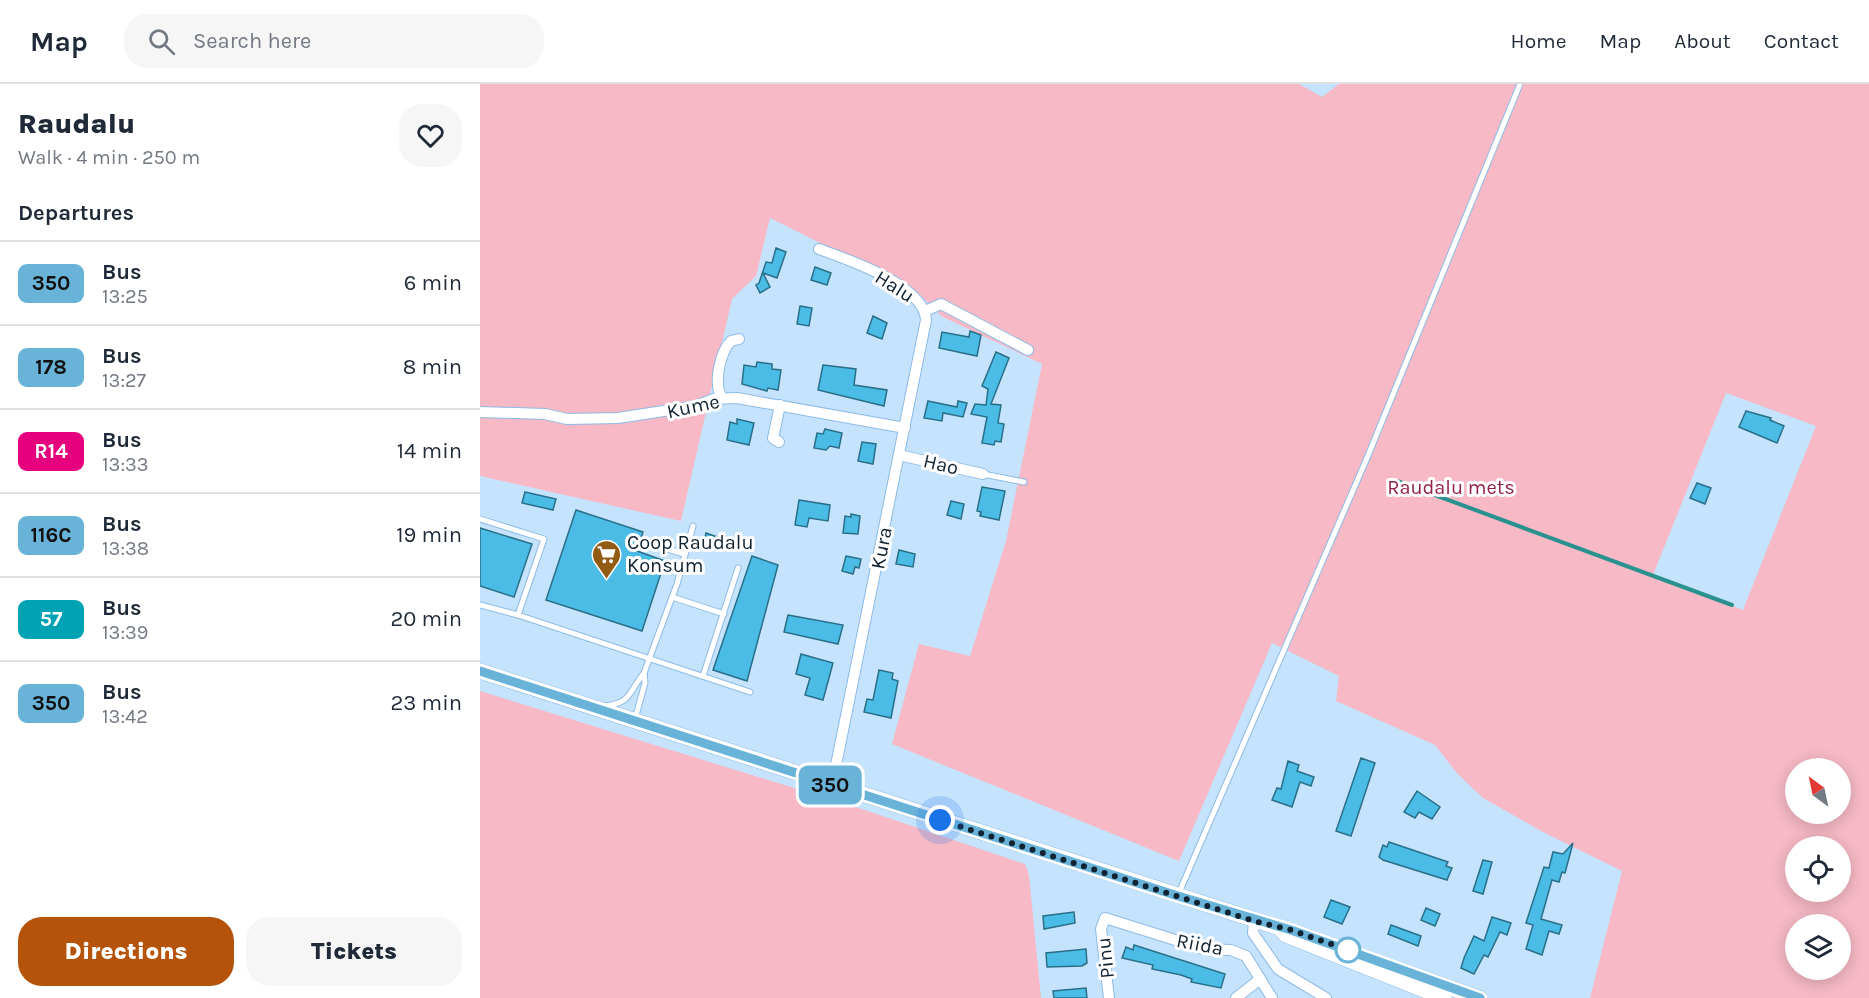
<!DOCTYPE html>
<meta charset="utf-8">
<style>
body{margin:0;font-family:Karla,sans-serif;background:#f6f6f7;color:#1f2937;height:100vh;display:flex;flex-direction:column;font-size:22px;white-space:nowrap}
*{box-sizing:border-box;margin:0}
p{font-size:20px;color:#747a83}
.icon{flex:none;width:33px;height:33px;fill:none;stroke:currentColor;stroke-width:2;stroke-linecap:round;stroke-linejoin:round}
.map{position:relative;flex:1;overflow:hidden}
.sheet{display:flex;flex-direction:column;background:#fff;width:480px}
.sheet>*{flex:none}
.badge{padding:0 12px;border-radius:9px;font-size:21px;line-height:39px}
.needle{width:39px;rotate:327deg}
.fabs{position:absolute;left:1305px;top:674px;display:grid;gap:12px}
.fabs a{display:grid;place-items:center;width:66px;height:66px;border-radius:50%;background:#fff;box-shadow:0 3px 15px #0003;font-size:30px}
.you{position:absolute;width:30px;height:30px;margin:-15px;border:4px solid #fff;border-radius:50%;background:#1a73e8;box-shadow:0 0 0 9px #1a73e833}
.map>.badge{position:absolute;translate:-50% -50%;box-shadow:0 0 0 3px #fff}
h2{padding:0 18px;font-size:22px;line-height:54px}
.round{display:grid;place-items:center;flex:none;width:63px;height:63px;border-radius:24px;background:#f6f6f7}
.head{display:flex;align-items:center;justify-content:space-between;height:102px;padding:0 18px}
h1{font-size:28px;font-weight:800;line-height:45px}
.primary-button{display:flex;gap:12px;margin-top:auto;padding:12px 18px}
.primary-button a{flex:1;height:69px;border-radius:24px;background:#b45309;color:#fff;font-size:24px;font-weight:800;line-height:69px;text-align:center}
.primary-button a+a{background:#f6f6f7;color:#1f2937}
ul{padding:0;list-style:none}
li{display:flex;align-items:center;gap:18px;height:84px;padding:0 18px;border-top:2px solid #e0e1e3}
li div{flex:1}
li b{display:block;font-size:22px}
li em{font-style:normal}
li .badge{min-width:66px;font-weight:700;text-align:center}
header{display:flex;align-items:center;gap:36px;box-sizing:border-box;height:84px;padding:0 30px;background:#fff;border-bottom:2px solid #e0e1e3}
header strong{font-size:28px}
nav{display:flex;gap:33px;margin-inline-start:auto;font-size:21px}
.search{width:420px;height:54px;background:#f6f6f7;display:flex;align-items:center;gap:15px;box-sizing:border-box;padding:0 21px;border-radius:24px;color:#747a83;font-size:22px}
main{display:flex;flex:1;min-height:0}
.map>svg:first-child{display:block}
.green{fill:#f6b9c5;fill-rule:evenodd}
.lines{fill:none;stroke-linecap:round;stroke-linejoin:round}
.stream{stroke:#2a928e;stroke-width:4}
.building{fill:#4abce6;stroke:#2a6f88;stroke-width:1.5}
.service-casing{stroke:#8dbbe6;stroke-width:7}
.minor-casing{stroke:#8dbbe6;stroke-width:12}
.secondary-casing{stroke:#8dbbe6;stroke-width:16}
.service{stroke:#fff;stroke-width:5}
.minor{stroke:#fff;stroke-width:10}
.secondary{stroke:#fff;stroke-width:15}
.line-casing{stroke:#fff;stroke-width:14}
.line{stroke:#69b3d9;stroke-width:9}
.walk{stroke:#112333;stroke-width:6;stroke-dasharray:0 10.8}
.stop-dot{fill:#fff;stroke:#69b3d9;stroke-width:3}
.labels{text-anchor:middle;stroke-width:6;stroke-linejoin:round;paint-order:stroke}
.street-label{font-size:20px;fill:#112333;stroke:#fff}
.park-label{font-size:20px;fill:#912246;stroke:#fff}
.poi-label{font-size:20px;fill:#112333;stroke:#fff;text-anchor:start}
</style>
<header>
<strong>Map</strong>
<div class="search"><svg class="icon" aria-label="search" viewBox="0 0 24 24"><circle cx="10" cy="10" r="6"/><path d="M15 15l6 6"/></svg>Search here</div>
<nav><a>Home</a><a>Map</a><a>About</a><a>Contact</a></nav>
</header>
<main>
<section class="sheet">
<div class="head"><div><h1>Raudalu</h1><p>Walk · 4 min · 250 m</p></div><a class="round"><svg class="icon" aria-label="heart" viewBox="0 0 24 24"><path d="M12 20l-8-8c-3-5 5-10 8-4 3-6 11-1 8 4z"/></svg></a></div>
<h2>Departures</h2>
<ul>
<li><span class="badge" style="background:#69b3d9;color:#111">350</span><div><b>Bus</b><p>13:25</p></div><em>6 min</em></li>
<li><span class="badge" style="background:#69b3d9;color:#111">178</span><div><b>Bus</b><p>13:27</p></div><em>8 min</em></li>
<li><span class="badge" style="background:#e6007e;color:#fff">R14</span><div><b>Bus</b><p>13:33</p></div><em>14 min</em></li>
<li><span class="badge" style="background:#69b3d9;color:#111">116C</span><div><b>Bus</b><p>13:38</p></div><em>19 min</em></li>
<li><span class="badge" style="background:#00a3b4;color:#fff">57</span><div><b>Bus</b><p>13:39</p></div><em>20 min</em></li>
<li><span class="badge" style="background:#69b3d9;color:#111">350</span><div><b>Bus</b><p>13:42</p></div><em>23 min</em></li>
</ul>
<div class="primary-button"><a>Directions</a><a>Tickets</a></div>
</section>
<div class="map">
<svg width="1389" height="914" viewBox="0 0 1389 914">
<rect width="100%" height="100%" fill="#c6e3fd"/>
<g class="green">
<path d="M 0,0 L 819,0 L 842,13 L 859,0 L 1389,0 L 1389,914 L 1110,914 L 1142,787 L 1063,748 L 1003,714 L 977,689 L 955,661 L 856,617 L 859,592 L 792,559 L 699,777 L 412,660 L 439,560 L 490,572 L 526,457 L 562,280 L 461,232 L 435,206 L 290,134 L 276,192 L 252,215 L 201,437 L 0,392 ZM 1246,309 L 1336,342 L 1263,526 L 1173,491 ZM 1316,684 L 1360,684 L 1360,729 L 1316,729 ZM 1316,762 L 1360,762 L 1360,807 L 1316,807 ZM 1316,840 L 1360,840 L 1360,885 L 1316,885 Z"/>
<polygon points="0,607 382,725 545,780 549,791 561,914 0,914"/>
</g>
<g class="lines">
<polyline class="stream" points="917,397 1252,521"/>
</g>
<g class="building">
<polygon points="296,164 306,168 297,194 283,189 290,203 280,209 276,201 279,199 286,178 292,179"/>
<polygon points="335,183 351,189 347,201 331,196"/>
<polygon points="320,222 332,224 329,242 317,240"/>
<polygon points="393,232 407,239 402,255 387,249"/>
<polygon points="490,247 501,251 497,272 459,264 462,248 489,253"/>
<polygon points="516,268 529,274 511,320 521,321 518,339 524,340 521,358 515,357 514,361 502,359 507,333 491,330 495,320 506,321 508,305 502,302"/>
<polygon points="277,278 292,280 292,285 301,286 298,306 288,304 287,307 262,300 264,281 276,283"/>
<polygon points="343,281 376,285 374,301 407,306 404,322 338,306"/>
<polygon points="448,317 477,323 478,317 487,319 483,333 463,329 462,337 444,334"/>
<polygon points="1266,327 1291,334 1290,336 1304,342 1297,359 1259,343"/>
<polygon points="257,335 274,339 269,361 247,356 250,338 257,340"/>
<polygon points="345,345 362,349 359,364 350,362 346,366 334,364 337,349 343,350"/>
<polygon points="382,358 396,360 393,380 378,377"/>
<polygon points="1217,399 1231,404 1225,420 1210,414"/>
<polygon points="502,403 525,407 519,436 500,432 501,428 497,427"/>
<polygon points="45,408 76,415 73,426 42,419"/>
<polygon points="319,416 350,421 348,437 329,434 327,443 315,441"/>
<polygon points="471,417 484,420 481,435 467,431"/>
<polygon points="96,426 163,448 157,467 185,477 162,547 66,516"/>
<polygon points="371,430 380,432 378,450 363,449 365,432 371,433"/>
<polygon points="0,444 52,460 34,513 0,502"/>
<polygon points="226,449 246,456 244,466 223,463"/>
<polygon points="419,466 435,470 433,483 416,480"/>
<polygon points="272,472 298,481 267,597 233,586"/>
<polygon points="366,472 381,475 379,484 375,483 373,490 362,487"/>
<polygon points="308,531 363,541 358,560 304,548"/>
<polygon points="321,570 353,579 343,616 325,611 330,594 316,590"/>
<polygon points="399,586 413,589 412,595 418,597 411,634 384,628 387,615 393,616"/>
<polygon points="881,674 895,679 871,752 856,747"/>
<polygon points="808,677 819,681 817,687 834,693 831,702 820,698 812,723 792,716 797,704 801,705"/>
<polygon points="937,707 960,723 952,735 939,728 935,734 924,728"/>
<polygon points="909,758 968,778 966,782 972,784 967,796 903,776 899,773 903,761 907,763"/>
<polygon points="1093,759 1085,789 1082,788 1079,798 1072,796 1061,835 1082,841 1079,850 1069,847 1062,871 1046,865 1053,841 1046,839 1064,783 1069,784 1073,768 1083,770"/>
<polygon points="1003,776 1012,778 1003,810 993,807"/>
<polygon points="851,816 870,823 862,840 844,833"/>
<polygon points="946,824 960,830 955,842 941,836"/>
<polygon points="594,828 595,839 564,845 563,832"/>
<polygon points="1012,833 1031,839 1027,851 1020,848 1008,873 1004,871 994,890 981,884 984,874 994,852 1004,857"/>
<polygon points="911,841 941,852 938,862 908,850"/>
<polygon points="654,861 745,890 741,904 711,898 712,895 701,891 672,885 673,881 642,874 646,863 653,866"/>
<polygon points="606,865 607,879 602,882 567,883 566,869"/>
<polygon points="606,904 607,914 574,914 573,907"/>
</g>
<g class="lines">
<defs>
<g id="service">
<polyline points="503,390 544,398"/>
<polyline points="0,435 64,455 38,531"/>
<polyline points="168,459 204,470"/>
<polyline points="192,513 244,530"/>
<polyline points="0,521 38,531 270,608"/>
<polyline points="223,592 258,484"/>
<path d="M 125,622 C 152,619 149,607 164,589"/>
<polyline points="155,635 165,599 164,589 197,500 213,442"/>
<polyline points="698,811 887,374 1040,0"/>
</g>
<g id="minor">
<path d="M 339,165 C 369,176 444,201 446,236 L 352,701"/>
<polyline points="445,227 461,220 548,266"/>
<path d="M 242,314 C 233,300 240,268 251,257 L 259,255"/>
<polyline points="0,328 65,330 87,335 138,334 216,322 233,315 257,314 425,344"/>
<polyline points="299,358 293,354 300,321"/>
<polyline points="419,371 503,390"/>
<polyline points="774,837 773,849 798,885 846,914"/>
<polyline points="629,914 621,845 625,834 724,865 751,866 766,872 792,914"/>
<polyline points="756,914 779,896"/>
</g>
<g id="secondary">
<polyline points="0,587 800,844 806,851 964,914"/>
<polyline points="919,886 999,914"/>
</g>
</defs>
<use href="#service" class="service-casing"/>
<use href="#minor" class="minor-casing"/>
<use href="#secondary" class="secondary-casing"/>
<use href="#service" class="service"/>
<use href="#minor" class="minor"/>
<use href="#secondary" class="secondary"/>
</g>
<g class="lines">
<defs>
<polyline id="line" points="0,587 698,812 811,846 1000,914"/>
</defs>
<use href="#line" class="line-casing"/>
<use href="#line" class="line"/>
<polyline class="walk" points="460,736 774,837 811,846 868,866"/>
</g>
<defs>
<symbol id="supermarket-pin" viewBox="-11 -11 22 30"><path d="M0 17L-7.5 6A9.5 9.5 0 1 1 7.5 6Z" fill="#925b14" stroke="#fff"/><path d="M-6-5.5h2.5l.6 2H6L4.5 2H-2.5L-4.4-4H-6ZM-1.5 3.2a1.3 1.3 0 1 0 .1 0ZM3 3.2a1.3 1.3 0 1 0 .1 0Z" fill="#fff"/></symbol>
</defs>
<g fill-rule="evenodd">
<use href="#supermarket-pin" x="110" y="454" width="33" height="45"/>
</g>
<circle class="stop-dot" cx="868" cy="866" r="12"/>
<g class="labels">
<g class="street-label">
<text transform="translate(415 202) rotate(32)" y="7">Halu</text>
<text transform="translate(213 322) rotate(-12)" y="7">Kume</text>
<text transform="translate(461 380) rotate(13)" y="7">Hao</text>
<text transform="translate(401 464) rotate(-79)" y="7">Kura</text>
<text transform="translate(720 860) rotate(11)" y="7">Riida</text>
<text transform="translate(625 874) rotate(-96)" y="7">Pinu</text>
</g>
<g class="park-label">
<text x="971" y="410">Raudalu mets</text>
</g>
<g class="poi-label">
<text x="147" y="465">Coop Raudalu<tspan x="147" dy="23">Konsum</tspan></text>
</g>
</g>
</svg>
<div class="fabs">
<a><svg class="needle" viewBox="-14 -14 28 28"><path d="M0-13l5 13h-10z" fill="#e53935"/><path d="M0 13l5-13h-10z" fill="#747a83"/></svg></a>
<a><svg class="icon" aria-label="locate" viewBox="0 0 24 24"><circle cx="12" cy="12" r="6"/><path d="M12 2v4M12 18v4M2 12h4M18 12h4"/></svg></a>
<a><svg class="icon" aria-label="layers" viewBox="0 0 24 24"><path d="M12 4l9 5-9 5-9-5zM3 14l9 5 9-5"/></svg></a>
</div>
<div class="you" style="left:460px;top:736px"></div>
<b class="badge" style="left:350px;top:701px;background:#69b3d9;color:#111">350</b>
</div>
</main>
